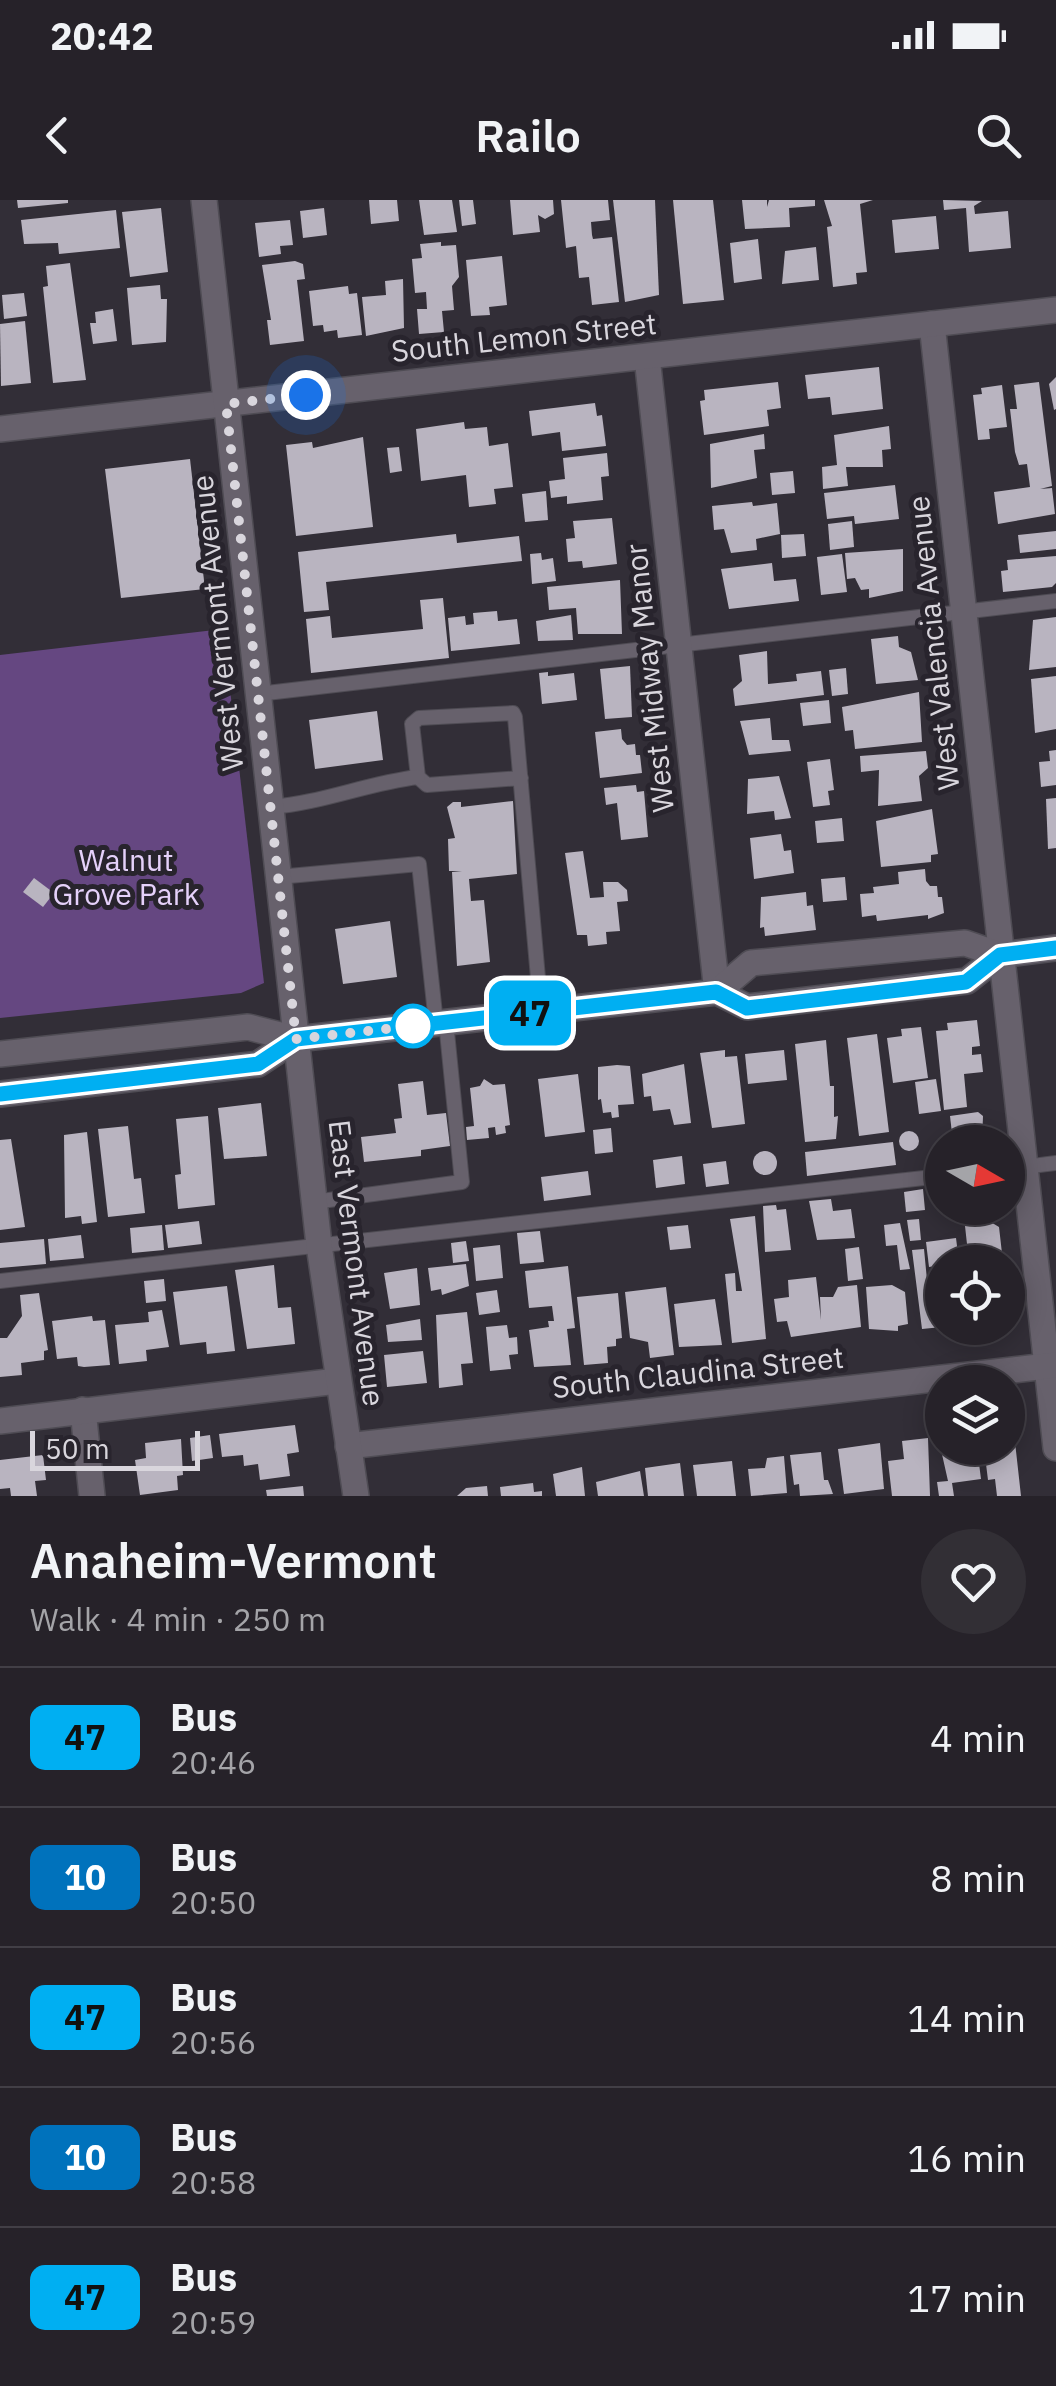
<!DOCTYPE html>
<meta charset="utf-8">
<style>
body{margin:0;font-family:"IBM Plex Sans",sans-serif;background:#322f35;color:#f1f3f6;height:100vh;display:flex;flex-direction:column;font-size:38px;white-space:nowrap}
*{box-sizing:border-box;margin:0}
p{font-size:32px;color:#a4a4a8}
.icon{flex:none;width:55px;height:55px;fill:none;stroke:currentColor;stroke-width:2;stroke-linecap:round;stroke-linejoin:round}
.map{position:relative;height:1296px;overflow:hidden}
.panel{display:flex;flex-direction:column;background:#262229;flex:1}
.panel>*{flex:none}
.badge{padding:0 20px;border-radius:15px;font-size:35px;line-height:65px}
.needle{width:65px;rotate:99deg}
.controls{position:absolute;left:925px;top:925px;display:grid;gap:20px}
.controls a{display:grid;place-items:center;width:100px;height:100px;border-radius:50%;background:#262229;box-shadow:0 5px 25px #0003,0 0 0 2px #423f46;font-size:50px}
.scale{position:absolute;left:30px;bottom:25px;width:170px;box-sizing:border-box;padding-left:10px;border:5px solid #d9d6dd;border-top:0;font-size:28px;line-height:35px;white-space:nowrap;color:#d9d6dd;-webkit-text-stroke:8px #28242d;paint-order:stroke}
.you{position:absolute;width:50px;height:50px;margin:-25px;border:8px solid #fff;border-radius:50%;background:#1a73e8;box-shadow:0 0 0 15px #1a73e833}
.map>.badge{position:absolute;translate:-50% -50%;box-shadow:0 0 0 5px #fff}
.round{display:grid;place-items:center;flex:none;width:105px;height:105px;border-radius:52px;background:#322f35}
.summary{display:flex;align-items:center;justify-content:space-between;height:170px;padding:0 30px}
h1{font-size:48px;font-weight:600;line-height:75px}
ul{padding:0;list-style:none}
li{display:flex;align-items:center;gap:30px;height:140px;padding:0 30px;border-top:2px solid #423f46}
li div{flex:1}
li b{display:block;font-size:38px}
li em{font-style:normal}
li .badge{min-width:110px;font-weight:700;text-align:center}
.status{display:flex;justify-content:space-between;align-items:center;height:70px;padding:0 50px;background:#262229;direction:ltr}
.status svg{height:28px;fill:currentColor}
header{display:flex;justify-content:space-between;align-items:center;height:130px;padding:0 30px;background:#262229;font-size:45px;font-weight:600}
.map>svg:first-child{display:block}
.green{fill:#654781}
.building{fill:#b9b4c0}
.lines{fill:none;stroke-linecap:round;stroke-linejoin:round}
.service-casing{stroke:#4f4c54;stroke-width:16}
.minor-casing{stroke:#4f4c54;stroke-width:28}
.tertiary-casing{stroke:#4f4c54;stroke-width:28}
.secondary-casing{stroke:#4f4c54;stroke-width:28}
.service{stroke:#67616c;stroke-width:14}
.minor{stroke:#67616c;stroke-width:25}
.tertiary{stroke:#67616c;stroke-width:25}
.secondary{stroke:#67616c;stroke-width:25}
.line-casing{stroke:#fff;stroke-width:22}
.line{stroke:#00aff2;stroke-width:15}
.walk{stroke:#d9d6dd;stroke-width:10;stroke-dasharray:0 18}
.stop-dot{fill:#fff;stroke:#00aff2;stroke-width:5}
.labels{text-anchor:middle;stroke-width:10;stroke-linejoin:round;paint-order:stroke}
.street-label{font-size:30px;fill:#d9d6dd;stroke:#28242d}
.park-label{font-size:30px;fill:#e5d1fa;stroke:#28242d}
</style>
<div class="status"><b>20:42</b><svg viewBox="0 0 49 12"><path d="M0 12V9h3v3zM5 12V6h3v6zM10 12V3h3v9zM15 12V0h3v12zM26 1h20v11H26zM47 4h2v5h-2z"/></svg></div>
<header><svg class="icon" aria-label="back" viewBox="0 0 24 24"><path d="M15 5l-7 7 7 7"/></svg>Railo<svg class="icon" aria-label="search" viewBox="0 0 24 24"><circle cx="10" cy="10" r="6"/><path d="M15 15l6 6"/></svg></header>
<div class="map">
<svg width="1056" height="1296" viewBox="0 0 1056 1296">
<rect width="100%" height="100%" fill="#322e37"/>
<polygon class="green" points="223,429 264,783 241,793 0,818 0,455"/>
<g class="building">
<polygon points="17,0 68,0 68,3 18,8"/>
<polygon points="369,0 397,0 399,21 371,24"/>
<polygon points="419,0 452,0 457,32 424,35"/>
<polygon points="459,0 473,0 476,24 462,26"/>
<polygon points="510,0 553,0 554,14 545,19 538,15 540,32 513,35"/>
<polygon points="561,0 608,0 610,20 591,22 592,35 593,39 612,37 619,102 592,105 589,77 579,78 576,46 566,48"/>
<polygon points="613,0 655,0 659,95 625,102"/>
<polygon points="673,0 713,0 724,100 683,104"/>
<polygon points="742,0 767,0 767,7 769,0 815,0 815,6 789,8 790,27 745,29"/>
<polygon points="824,0 873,0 860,4 867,72 856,73 857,84 833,87 827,27 832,26"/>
<polygon points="943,0 982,1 974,6 975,14 1008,11 1011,48 969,52 966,8 944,10"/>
<polygon points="161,8 168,72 130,77 122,12"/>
<polygon points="324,8 327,35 303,38 300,11"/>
<polygon points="116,10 120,48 59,54 58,43 24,44 21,20"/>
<polygon points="936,16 939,49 895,53 892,20"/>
<polygon points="290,20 293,45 280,46 281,54 259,57 255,23"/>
<polygon points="758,39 762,79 734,83 730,43"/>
<polygon points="441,42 441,46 456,45 459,77 452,86 454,110 442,111 444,132 419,134 417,109 427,109 426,92 415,93 412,59 422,58 420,44"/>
<polygon points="816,47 819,80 782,84 785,51"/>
<polygon points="502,56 507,105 489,107 490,115 471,116 466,60"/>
<polygon points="295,61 303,64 305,79 297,80 304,141 270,145 267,120 271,120 262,65"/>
<polygon points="70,63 86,180 53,183 43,87 48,86 46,66"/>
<polygon points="403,79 404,128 366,136 362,97 386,95 385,81"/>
<polygon points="160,85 161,99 167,99 166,142 132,145 127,88"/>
<polygon points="348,86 349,94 357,93 362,135 338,138 337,130 324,132 323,125 313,126 309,91"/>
<polygon points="24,93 27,116 4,119 2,95"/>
<polygon points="113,109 117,141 93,144 90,123 96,123 95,112"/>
<polygon points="25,121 31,183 1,186 0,124"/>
<polygon points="879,167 883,209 832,215 830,197 808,199 805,175"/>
<polygon points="1056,177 1056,209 1054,210 1049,184"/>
<polygon points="778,182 781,208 767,210 769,226 704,235 700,201 705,200 704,190"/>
<polygon points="1039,182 1052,286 1040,289 1052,288 1055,314 998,324 994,292 1030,287 1027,264 1019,265 1015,252 1010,209 1017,209 1014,185"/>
<polygon points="1002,185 1007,227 989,229 990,239 978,240 973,195 982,194 981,188"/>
<polygon points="595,203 597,216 602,215 606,246 562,251 560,232 532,236 529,211"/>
<polygon points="464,222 465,229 487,227 489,246 508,243 513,287 494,289 496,304 469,307 466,275 421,281 416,229"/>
<polygon points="889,226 891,249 882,250 883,267 846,267 848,286 823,289 822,267 837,265 834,235"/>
<polygon points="764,234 765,249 754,250 757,278 711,288 710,244"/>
<polygon points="363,237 373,327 296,336 286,245 312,242 313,248"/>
<polygon points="399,247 402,271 390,273 387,248"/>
<polygon points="607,253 609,276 601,277 603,300 567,304 567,296 551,298 549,281 565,279 563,258"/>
<polygon points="190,259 205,389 121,398 105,269"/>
<polygon points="793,271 795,293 772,295 770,273"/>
<polygon points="895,285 899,319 855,324 854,316 827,319 824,293"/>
<polygon points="546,291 548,320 525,322 522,294"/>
<polygon points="752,302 753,306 777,303 780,334 756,339 757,350 731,353 724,329 714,330 712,306"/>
<polygon points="612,318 617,364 583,368 582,361 568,362 566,339 575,338 573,321"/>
<polygon points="852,321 854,347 830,350 828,324"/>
<polygon points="1056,331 1056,349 1020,353 1018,335"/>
<polygon points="456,334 457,343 519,336 522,361 326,382 329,410 304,412 298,352"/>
<polygon points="804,334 806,356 782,358 781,335"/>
<polygon points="903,349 903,391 869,398 869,389 861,390 855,378 847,379 845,353"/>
<polygon points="541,353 542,360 553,358 556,381 532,384 530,354"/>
<polygon points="842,354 847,392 821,395 817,357"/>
<polygon points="1056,356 1056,383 1052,387 1003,392 1001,371 1008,370 1007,360"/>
<polygon points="772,363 774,381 796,379 799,401 729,409 721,369"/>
<polygon points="620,380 622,434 578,434 576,408 549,410 547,387"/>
<polygon points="443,398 449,458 311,473 306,419 330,416 332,438 423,429 420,400"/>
<polygon points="497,411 498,421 517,419 520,444 451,451 448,418 465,416 466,425 474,424 473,413"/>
<polygon points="571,415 573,440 538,441 536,421"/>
<polygon points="1056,417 1056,467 1029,470 1033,420"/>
<polygon points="898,436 899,447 911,452 918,480 876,484 871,439"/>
<polygon points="767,451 768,484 797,481 796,474 821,471 824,495 735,506 733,489 742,481 739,455"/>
<polygon points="630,466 632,517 605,519 600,469"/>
<polygon points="846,468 848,494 832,496 829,470"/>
<polygon points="548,472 548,476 574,473 577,500 542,504 539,473"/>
<polygon points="1056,476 1056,529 1035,533 1031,479"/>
<polygon points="919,492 922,542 855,549 853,530 845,531 842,507"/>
<polygon points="829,500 831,523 803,526 800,503"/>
<polygon points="377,511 383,560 315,569 309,520"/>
<polygon points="770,518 772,540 789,540 791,551 749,555 740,521"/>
<polygon points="621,529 622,539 627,545 635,544 636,555 640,555 642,573 600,578 595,532"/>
<polygon points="1056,550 1056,585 1041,587 1039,562 1050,561 1049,551"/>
<polygon points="926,551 928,568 919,576 922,601 878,606 879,570 861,572 860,556"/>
<polygon points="830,559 834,590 828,591 830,605 813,607 807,562"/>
<polygon points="779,576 791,618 775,620 774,611 747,614 748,579"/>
<polygon points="636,585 637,592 644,591 648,637 621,640 617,603 606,605 604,588"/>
<polygon points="1056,598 1056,648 1048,649 1046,599"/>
<polygon points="513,601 517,674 469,679 471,701 484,700 490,762 457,766 452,672 462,671 449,671 448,639 455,638 447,607 453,602 461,602 461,607"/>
<polygon points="932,609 938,654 931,655 931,662 881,667 876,621"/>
<polygon points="842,618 844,641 817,643 815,621"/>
<polygon points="781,634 784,651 791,650 794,673 754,679 750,638"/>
<polygon points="583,651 590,698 604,697 603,682 618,682 627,690 628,701 617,702 620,731 606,732 607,744 588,746 587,735 577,735 565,653"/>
<polygon points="925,669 926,681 930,686 937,686 938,697 942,697 944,713 928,719 928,715 877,721 876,715 862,717 860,694 874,693 873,687 899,684 898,672"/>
<polygon points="845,677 847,700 823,702 821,679"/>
<polygon points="34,678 54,693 43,707 23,692"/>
<polygon points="806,692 807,706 813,705 816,730 765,736 764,727 760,728 761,697"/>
<polygon points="390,721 397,777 343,784 335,729"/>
<polygon points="977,820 980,846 972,847 972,855 981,854 983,872 964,874 967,907 944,910 936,831 948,830 947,823"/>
<polygon points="921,827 928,878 893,883 887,838 902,836 901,829"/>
<polygon points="877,834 889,932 859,936 847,838"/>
<polygon points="826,840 830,886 834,886 834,917 838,916 836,939 805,942 795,844"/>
<polygon points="725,850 725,857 737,856 745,924 712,928 700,853"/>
<polygon points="784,850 787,880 748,884 745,854"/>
<polygon points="684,864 691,923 674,925 670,909 653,911 651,896 644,897 642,874"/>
<polygon points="617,865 630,866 634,904 618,905 619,917 612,918 611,912 603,913 601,899 598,900 598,867"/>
<polygon points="578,874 585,932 545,937 538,879"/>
<polygon points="484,879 493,885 505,884 510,925 505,926 506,933 496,935 495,927 488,928 489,938 467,940 466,927 474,926 470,888 480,886"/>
<polygon points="936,879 941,911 919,914 915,882"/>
<polygon points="423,881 427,915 446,913 450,946 421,950 421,956 364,962 361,937 396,933 394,919 402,918 398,884"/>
<polygon points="261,903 267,956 224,959 218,908"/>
<polygon points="978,912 983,916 982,942 953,942 950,916"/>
<polygon points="208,916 215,1005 178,1009 175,975 181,974 176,919"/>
<polygon points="128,926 134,979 141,978 145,1013 108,1017 98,929"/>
<polygon points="611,928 613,952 595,954 593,930"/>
<circle cx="909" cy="941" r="10"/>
<polygon points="87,932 97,1022 82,1024 81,1016 65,1018 64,935"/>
<polygon points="11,939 25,1027 0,1030 0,940"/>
<polygon points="893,942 896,965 807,976 805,952"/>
<circle cx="765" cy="963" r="12"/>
<polygon points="682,956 685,984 656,988 653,960"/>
<polygon points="726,961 729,984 706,987 703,964"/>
<polygon points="588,971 591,995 544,1001 541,977"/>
<polygon points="923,989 925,1010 906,1012 904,992"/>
<polygon points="831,999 833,1011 851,1009 855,1038 817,1040 809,1001"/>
<polygon points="776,1005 777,1010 786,1009 791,1050 765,1052 763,1006"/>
<polygon points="963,1008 988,1008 989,1021 999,1027 1003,1062 969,1062"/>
<polygon points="755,1016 766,1139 732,1143 725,1074 735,1073 736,1091 742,1091 730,1019"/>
<polygon points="919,1019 921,1040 910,1041 907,1020"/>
<polygon points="199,1021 202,1044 168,1048 165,1025"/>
<polygon points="900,1023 910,1069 900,1070 897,1045 886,1046 884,1025"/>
<polygon points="162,1025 164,1050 132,1053 130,1028"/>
<polygon points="688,1025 691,1048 670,1050 667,1027"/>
<polygon points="540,1031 544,1062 520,1064 517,1033"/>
<polygon points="81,1035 84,1058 50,1061 48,1039"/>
<polygon points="956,1038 959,1062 929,1067 926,1042"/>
<polygon points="44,1039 46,1064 0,1068 0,1043"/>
<polygon points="466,1041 469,1061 453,1063 451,1043"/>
<polygon points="500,1045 503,1078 476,1081 473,1048"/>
<polygon points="859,1047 863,1079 848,1081 845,1049"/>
<polygon points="924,1049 927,1080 942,1079 942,1127 922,1129 912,1050"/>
<polygon points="466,1064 469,1086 442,1095 441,1089 431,1091 428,1068"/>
<polygon points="274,1065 278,1108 291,1107 295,1144 247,1149 235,1070"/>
<polygon points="568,1066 575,1128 567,1129 571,1165 534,1167 529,1130 549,1127 548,1121 554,1121 552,1106 529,1108 525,1071"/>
<polygon points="417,1068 420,1105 390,1109 384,1073"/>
<polygon points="816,1077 821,1120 820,1097 833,1097 838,1087 857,1085 861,1127 791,1137 787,1121 777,1122 774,1099 789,1097 788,1080"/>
<polygon points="164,1079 166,1101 146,1103 144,1081"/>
<polygon points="892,1085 905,1092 908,1124 898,1126 898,1131 869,1129 866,1087"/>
<polygon points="227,1086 235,1151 207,1154 206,1142 180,1145 173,1092"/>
<polygon points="666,1087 674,1155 650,1158 648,1142 630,1138 625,1092"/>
<polygon points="497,1090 500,1112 479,1115 476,1093"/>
<polygon points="39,1093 48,1150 44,1151 44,1160 21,1163 22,1175 0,1177 0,1138 7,1138 22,1116 20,1095"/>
<polygon points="618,1093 622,1138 616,1139 616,1146 607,1147 608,1163 584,1165 577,1097"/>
<polygon points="715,1099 722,1145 679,1147 674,1104"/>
<polygon points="162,1110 169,1147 146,1150 147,1161 119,1164 115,1125 149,1122 148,1112"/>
<polygon points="467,1112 473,1163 461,1164 463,1185 439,1188 436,1115"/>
<polygon points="92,1116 93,1121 105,1120 110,1165 84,1167 78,1166 77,1157 57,1159 52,1121"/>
<polygon points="420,1119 422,1140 388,1142 386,1125"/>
<polygon points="507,1125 509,1138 517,1137 518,1154 509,1155 511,1169 490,1171 486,1127"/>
<polygon points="423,1151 427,1183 387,1187 384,1155"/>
<polygon points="1008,1224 1013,1224 1021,1296 997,1296 995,1279 988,1280 984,1248 1008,1248"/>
<polygon points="295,1225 299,1252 287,1254 290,1276 260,1280 258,1264 244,1266 243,1255 222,1257 219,1234"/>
<polygon points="210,1235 213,1258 192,1261 190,1238"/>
<polygon points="928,1238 930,1296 892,1296 888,1261 904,1259 902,1241"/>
<polygon points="181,1239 183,1275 177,1276 178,1290 140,1295 135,1260 146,1258 145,1243"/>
<polygon points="939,1241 942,1248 977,1248 981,1279 952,1283 954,1296 939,1296 937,1282 948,1281"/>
<polygon points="880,1243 884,1289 844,1294 838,1249"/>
<polygon points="821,1252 824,1280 828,1280 833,1294 800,1296 799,1284 794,1285 790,1255"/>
<polygon points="43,1255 46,1280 35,1281 37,1296 11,1296 10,1288 0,1289 0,1260"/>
<polygon points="784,1256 787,1293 751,1296 748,1269 765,1268 767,1258"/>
<polygon points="732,1261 736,1296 697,1296 693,1265"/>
<polygon points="680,1263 684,1296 648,1296 645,1268"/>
<polygon points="582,1267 585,1296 556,1296 553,1274"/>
<polygon points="640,1271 644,1296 598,1296 596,1282"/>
<polygon points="533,1283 534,1292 542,1291 542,1296 501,1296 500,1287"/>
<polygon points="303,1286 304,1296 267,1296 266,1290"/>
<polygon points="487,1286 488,1296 457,1296 466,1288"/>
</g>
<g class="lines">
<defs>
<g id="service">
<polyline points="258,494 1056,401"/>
<polyline points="521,578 427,585 418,577 412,524 419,518 513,513 515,517 541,812"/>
<path d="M 271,607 C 322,603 368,583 418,577"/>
<polyline points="278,677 419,664 436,823"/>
<polyline points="1008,969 1056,963"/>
<polyline points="314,1002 462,982 446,822"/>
<polyline points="0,1081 942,976"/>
</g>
<g id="minor">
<polyline points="932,124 1056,1248"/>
<polyline points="647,157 717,792"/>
<polyline points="0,229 1056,110"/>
<polyline points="83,1210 92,1296"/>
<polyline points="0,1221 337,1181"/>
<polyline points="348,1246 1056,1165"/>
</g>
<polyline id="tertiary" points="204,0 319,1045 356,1296"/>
<g id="secondary">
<polyline points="717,792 751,763 965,743 1000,755 1056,748"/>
<polyline points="0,854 248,827 296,839 717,792 747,807 967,781 1000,755"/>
<polyline points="0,894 258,864 296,839"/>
</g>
</defs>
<use href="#service" class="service-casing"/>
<use href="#minor" class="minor-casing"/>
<use href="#tertiary" class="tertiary-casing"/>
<use href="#secondary" class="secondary-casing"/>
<use href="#service" class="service"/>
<use href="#minor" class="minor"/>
<use href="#tertiary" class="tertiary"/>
<use href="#secondary" class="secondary"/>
</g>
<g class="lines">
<defs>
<polyline id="line" points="0,894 258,864 296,839 716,792 747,808 966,782 1000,755 1056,748"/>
</defs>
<use href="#line" class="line-casing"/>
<use href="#line" class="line"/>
<polyline class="walk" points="306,195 226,204 296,839 413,826"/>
</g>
<circle class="stop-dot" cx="413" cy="826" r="20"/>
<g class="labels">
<g class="street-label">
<text transform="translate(524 138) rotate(-6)" y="10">South Lemon Street</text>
<text transform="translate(218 423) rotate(-96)" y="10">West Vermont Avenue</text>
<text transform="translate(934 443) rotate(-96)" y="10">West Valencia Avenue</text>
<text transform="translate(650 478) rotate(-96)" y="10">West Midway Manor</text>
<text transform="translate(356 1063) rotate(83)" y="10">East Vermont Avenue</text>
<text transform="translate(698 1173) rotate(-6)" y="10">South Claudina Street</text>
</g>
<g class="park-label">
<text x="126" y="671">Walnut<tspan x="126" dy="34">Grove Park</tspan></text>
</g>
</g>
</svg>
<div class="controls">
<a><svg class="needle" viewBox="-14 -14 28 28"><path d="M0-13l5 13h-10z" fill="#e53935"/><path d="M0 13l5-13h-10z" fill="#a4a4a8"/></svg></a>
<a><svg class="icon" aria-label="locate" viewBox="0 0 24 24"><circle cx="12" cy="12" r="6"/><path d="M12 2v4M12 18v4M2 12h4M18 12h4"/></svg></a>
<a><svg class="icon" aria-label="layers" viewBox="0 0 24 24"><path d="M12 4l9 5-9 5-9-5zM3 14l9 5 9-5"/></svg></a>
</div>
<div class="scale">50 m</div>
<div class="you" style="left:306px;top:195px"></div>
<b class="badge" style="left:530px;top:813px;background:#00aff2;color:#111">47</b>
</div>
<section class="panel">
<div class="summary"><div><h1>Anaheim-Vermont</h1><p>Walk · 4 min · 250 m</p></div><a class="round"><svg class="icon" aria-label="heart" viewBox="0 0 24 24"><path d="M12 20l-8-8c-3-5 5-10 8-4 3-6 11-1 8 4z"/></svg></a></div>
<ul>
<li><span class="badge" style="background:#00aff2;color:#111">47</span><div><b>Bus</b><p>20:46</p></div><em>4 min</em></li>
<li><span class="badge" style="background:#0072bc;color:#fff">10</span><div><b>Bus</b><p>20:50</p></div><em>8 min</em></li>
<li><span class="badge" style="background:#00aff2;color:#111">47</span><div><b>Bus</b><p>20:56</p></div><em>14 min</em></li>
<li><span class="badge" style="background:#0072bc;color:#fff">10</span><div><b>Bus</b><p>20:58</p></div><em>16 min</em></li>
<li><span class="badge" style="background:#00aff2;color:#111">47</span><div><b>Bus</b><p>20:59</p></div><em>17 min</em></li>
</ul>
</section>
